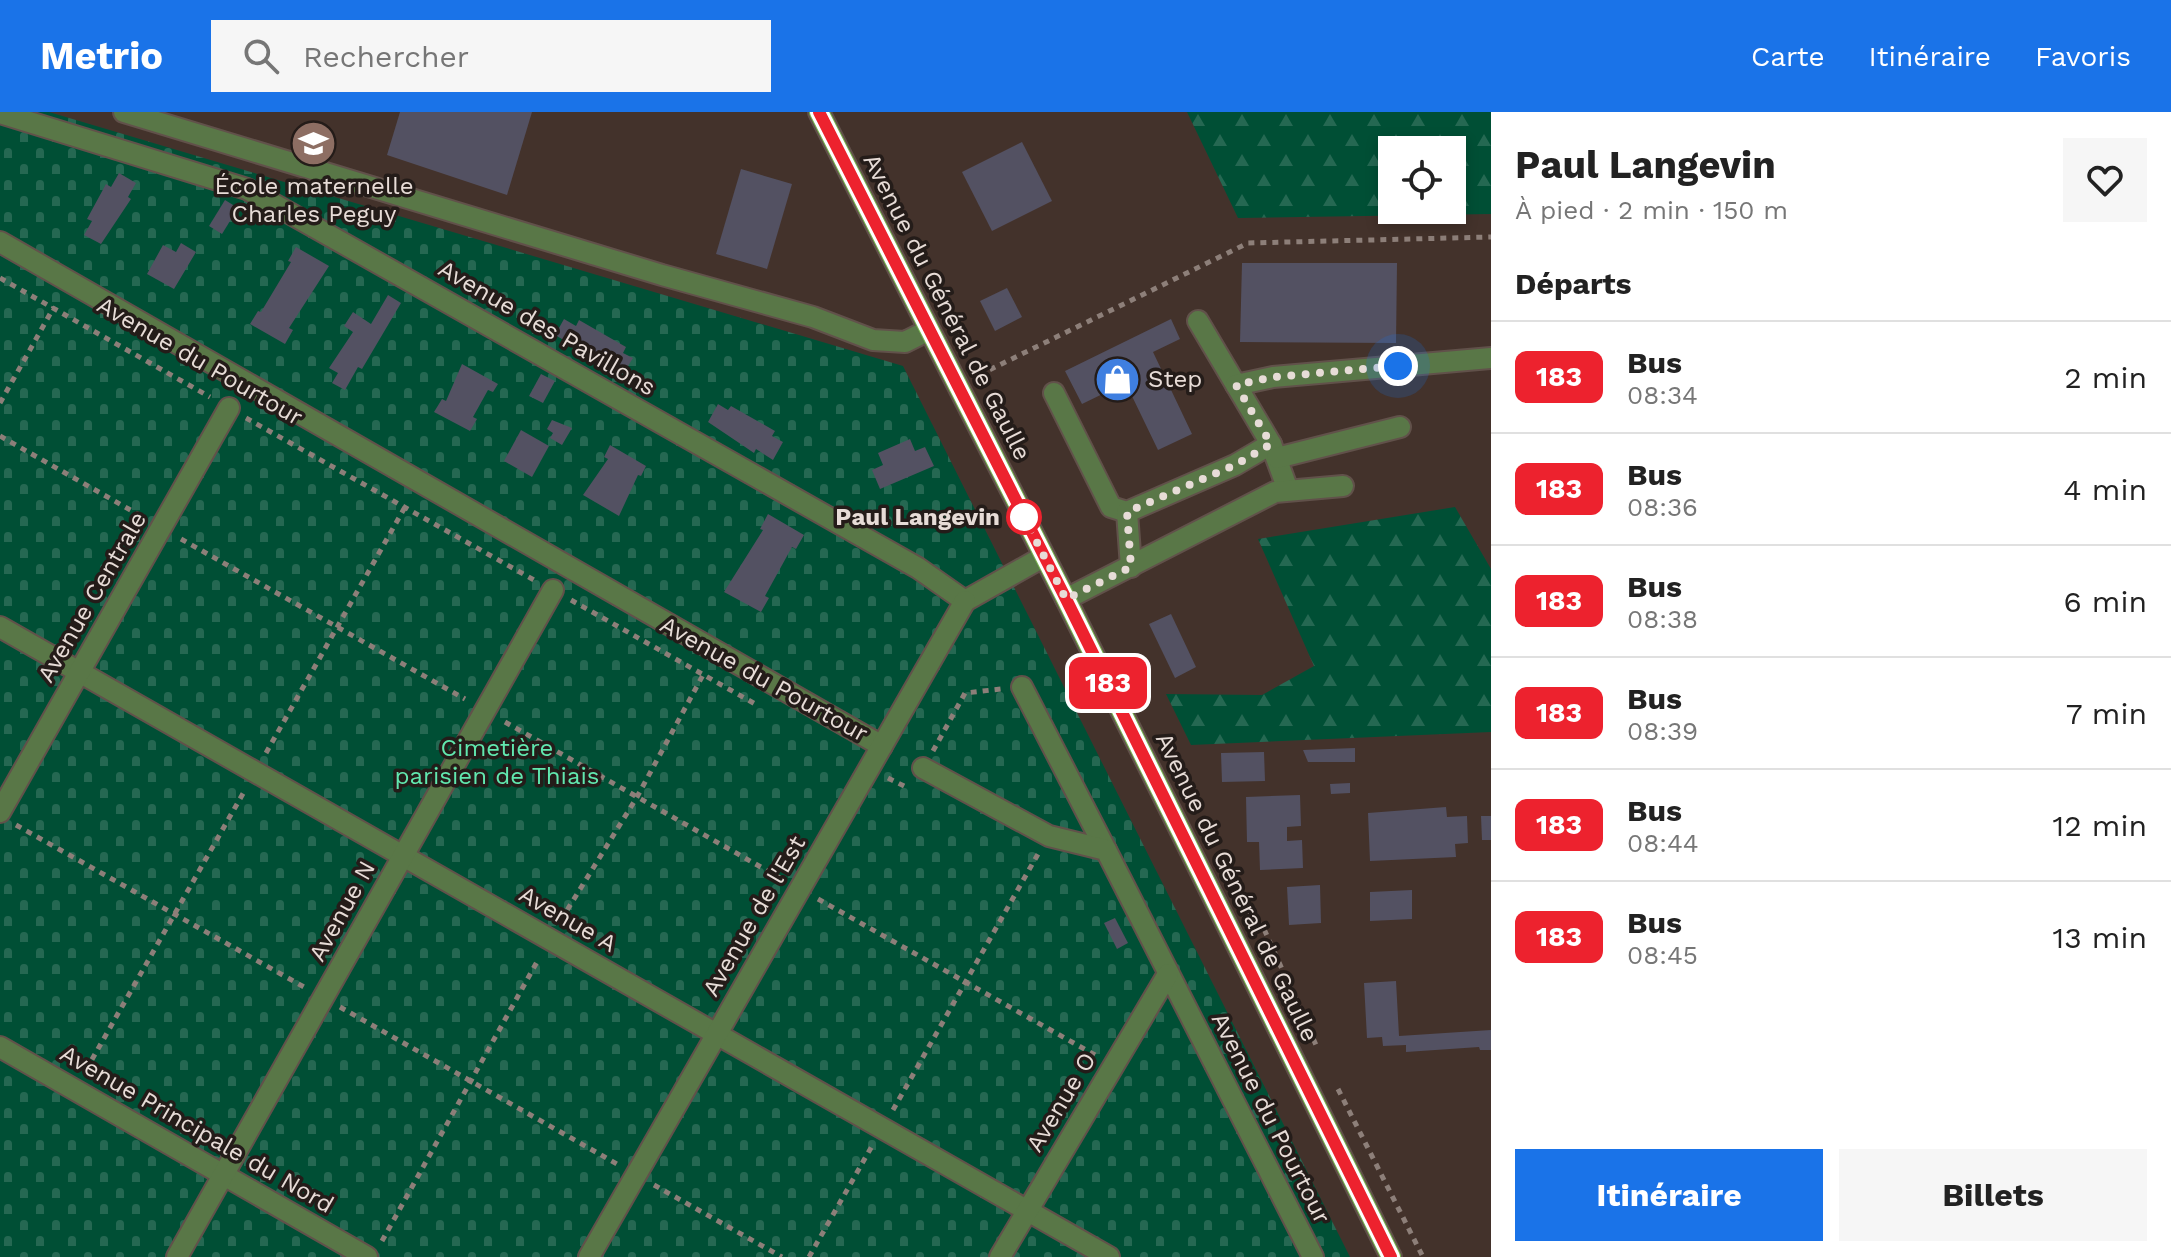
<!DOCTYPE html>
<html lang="fr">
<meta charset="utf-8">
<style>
body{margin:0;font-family:"Work Sans",sans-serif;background:#f6f6f6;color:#222;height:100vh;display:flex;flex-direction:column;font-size:30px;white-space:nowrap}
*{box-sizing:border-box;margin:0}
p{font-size:26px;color:#767676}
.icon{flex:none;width:44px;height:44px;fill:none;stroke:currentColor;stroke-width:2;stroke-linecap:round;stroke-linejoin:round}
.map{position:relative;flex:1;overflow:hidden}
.panel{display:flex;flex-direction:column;background:#fff;width:680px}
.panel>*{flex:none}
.badge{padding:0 16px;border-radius:12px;font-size:28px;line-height:52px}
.fabs{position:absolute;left:1378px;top:24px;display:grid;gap:16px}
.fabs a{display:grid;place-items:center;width:88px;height:88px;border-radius:0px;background:#fff;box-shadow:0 4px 12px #0003;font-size:40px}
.you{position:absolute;width:40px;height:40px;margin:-20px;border:6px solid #fff;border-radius:50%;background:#1a73e8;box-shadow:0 0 0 12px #1a73e833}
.map>.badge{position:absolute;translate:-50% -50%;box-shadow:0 0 0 4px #fff}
h2{padding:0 24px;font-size:30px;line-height:72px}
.round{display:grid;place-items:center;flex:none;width:84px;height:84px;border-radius:0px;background:#f6f6f6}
.head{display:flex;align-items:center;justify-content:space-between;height:136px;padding:0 24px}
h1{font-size:38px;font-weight:700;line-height:60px}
.cta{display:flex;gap:16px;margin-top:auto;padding:16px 24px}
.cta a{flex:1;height:92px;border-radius:0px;background:#1a73e8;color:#fff;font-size:32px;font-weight:700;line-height:92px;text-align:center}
.cta a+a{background:#f6f6f6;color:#222}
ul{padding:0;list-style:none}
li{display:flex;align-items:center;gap:24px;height:112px;padding:0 24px;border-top:2px solid #e0e0e0}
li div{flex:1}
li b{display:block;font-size:30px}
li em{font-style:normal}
li .badge{min-width:88px;font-weight:700;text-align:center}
header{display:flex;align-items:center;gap:48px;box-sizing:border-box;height:112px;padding:0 40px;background:#1a73e8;color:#fff}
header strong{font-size:38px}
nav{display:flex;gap:44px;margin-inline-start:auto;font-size:28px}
.search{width:560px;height:72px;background:#f6f6f6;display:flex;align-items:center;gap:20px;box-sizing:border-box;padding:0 28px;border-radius:0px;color:#767676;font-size:30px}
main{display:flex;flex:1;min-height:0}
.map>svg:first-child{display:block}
.forest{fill:url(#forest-firs);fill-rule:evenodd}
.cemetery{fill:url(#cemetery-stones)}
.building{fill:#535162}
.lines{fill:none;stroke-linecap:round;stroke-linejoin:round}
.minor-casing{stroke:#61514a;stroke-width:24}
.major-casing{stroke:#61514a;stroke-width:24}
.path{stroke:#8d7f79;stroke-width:5;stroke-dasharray:6 6;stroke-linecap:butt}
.minor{stroke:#597747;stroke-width:20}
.major{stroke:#78b54f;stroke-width:20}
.line-casing{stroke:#fff;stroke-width:18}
.line{stroke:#ed222e;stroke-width:12}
.walk{stroke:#e7dcd7;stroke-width:8;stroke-dasharray:0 14.4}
.stop-dot{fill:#fff;stroke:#ed222e;stroke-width:4}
.labels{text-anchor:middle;stroke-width:7;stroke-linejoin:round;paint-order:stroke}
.poi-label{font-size:24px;fill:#e7dcd7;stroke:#241c19}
.street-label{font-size:24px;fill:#e7dcd7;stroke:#241c19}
.stop-label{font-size:24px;font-weight:bold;fill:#e7dcd7;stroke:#241c19;text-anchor:end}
.park-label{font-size:24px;fill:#61e8af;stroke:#241c19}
</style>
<header>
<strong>Metrio</strong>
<div class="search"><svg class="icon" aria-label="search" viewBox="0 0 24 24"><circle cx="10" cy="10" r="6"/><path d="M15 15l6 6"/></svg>Rechercher</div>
<nav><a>Carte</a><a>Itinéraire</a><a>Favoris</a></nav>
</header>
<main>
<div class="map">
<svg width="1491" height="1145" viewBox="0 0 1491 1145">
<defs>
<pattern id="forest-firs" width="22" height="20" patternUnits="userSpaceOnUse" patternTransform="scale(2)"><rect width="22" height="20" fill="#004f35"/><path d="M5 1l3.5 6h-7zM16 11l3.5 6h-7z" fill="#256852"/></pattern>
<pattern id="cemetery-stones" width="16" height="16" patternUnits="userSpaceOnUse" patternTransform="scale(2)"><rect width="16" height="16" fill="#004f35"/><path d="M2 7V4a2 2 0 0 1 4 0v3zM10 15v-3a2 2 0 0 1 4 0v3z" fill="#256852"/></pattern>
</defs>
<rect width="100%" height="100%" fill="#43322b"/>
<g class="forest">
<path d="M 1187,0 L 1491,0 L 1491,102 L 1238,106 ZM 1452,38 L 1452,98 L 1392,98 L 1392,38 Z"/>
<polygon points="1455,395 1491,457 1491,620 1191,633 1166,582 1262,583 1314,554 1258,427"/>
</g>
<polygon class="cemetery" points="0,0 49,0 903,254 1350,1145 0,1145"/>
<g class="building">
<polygon points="400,0 532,0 507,83 387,43"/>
<polygon points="1022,30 1052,89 992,119 962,60"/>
<polygon points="741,57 792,72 767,157 716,142"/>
<polygon points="119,61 136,71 128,85 131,87 101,132 84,123 92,109 87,107 106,72 111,75"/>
<polygon points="225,88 238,96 222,122 209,114"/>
<polygon points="181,131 196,140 174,177 147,162 163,133 176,140"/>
<polygon points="296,135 329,154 289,216 293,218 285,232 250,212 258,199 261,200 291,150 288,149"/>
<polygon points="1242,151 1397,151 1396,231 1240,230"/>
<polygon points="1007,176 1022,205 995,219 980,189"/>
<polygon points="388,183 401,191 362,257 358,255 345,278 332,271 338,261 329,256 353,220 344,214 353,200 371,212"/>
<polygon points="564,207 576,214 579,208 626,235 623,241 633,246 623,262 572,238 574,234 555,223"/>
<polygon points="1171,207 1180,227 1153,240 1192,322 1158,338 1130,280 1117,275 1082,292 1065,259"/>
<polygon points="462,252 498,272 493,280 488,278 473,305 477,307 470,319 434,300 442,287 446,289"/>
<polygon points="541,262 555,269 543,291 529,284"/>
<polygon points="718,292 728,298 731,294 775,319 772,324 783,330 773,348 756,337 754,341 708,310"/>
<polygon points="552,308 572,316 562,333 550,326 553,321 547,317"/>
<polygon points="521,318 549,334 532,365 504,349"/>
<polygon points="910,327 915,339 925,335 934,354 880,377 872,358 883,353 878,341"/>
<polygon points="610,333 646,354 641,364 638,363 619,404 583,383 608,347 604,345"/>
<polygon points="768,402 804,423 796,437 792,435 765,484 769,486 761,500 724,480 763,418 760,417"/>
<polygon points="1171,502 1196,555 1175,566 1149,512"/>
<polygon points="1355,636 1355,650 1308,650 1303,638"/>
<polygon points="1264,640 1265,669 1222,670 1221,641"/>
<polygon points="1350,671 1350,681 1331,682 1330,672"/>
<polygon points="1300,683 1301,714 1287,715 1287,729 1302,728 1303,756 1260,758 1259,730 1247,730 1246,685"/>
<polygon points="1446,695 1447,705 1467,704 1468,731 1455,732 1456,745 1370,749 1368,701"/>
<polygon points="1481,704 1491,704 1491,728 1482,728"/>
<polygon points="1320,773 1321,811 1289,813 1287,775"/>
<polygon points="1412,778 1412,807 1370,809 1370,780"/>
<polygon points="1115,806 1128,831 1117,837 1104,811"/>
<polygon points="1396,869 1399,924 1491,918 1491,938 1480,938 1479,935 1406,940 1406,933 1383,934 1382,925 1367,926 1364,871"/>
</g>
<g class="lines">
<defs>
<g id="minor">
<polyline points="124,0 662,163 813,205 873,228 905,230 929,218"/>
<polyline points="0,1 247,77 918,456 965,489 1043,445"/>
<polyline points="0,130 882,634"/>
<polyline points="1198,209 1271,332 1288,378"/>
<polyline points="1236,273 1273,265 1491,246"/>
<polyline points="1054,281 1111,395 1127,400 1235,353 1271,332"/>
<polyline points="1277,346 1400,315"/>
<polyline points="1127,400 1131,455"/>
<polyline points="1066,487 1275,380 1343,374"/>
<polyline points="0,515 1109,1145"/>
<polyline points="1022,575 1106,738"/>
<polyline points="923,656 1049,724 1106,738 1313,1145"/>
<polyline points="0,700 229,296"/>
<polyline points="0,935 367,1145"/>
<polyline points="177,1145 553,478"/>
<polyline points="589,1145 965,489"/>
<polyline points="1000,1145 1168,862"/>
</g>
<polyline id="major" points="819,0 1066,487 1391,1145"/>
</defs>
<use href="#minor" class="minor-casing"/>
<use href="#major" class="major-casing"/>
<g class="path">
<polyline points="0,166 210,285"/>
<polyline points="979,263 1248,131 1491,125"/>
<polyline points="0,291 54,195"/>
<polyline points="246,306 534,468"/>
<polyline points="0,324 141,404"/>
<polyline points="181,427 465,587"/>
<polyline points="571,488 757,593"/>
<polyline points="505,610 782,767"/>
<polyline points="933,639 965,581 1001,577"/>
<polyline points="266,641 405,395"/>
<polyline points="888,666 908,676"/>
<polyline points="16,713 304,875"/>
<polyline points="818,787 1095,943"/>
<polyline points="1249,799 1264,817 1316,933"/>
<polyline points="561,808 637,685 703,563"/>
<polyline points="340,895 617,1052"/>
<polyline points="86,958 245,678"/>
<polyline points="1338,977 1423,1145"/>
<polyline points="893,998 1038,742"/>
<polyline points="654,1073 782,1145"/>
<polyline points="382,1129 538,848"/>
<polyline points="809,1145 872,1034"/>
</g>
<use href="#minor" class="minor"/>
<use href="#major" class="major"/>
</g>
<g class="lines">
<defs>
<polyline id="line" points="819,0 1066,487 1391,1145"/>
</defs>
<use href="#line" class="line-casing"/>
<use href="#line" class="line"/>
<polyline class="walk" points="1024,405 1066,487 1131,455 1127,400 1235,353 1271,332 1236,273 1273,265 1398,254"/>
</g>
<defs>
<symbol id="school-disc" viewBox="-11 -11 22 22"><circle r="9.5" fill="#8d6e63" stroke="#241c19"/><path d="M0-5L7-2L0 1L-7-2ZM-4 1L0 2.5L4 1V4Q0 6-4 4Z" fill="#fff"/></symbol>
<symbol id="shop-disc" viewBox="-11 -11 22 22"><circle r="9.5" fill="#3f7fe0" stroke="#241c19"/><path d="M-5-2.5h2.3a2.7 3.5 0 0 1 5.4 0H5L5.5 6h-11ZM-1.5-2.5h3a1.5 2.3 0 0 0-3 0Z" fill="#fff"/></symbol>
</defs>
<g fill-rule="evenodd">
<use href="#school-disc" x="288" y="6" width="51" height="51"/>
<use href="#shop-disc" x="1092" y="242" width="51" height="51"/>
</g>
<circle class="stop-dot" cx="1024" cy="405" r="16"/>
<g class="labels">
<g class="poi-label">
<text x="314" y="82">École maternelle<tspan x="314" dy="28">Charles Peguy</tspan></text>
<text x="1148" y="275" text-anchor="start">Step</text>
</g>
<g class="street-label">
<text transform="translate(947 195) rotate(63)" y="8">Avenue du Général de Gaulle</text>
<text transform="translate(547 216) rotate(30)" y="8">Avenue des Pavillons</text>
<text transform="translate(200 249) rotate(30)" y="8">Avenue du Pourtour</text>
<text transform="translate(92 485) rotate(-60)" y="8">Avenue Centrale</text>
<text transform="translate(764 567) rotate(29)" y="8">Avenue du Pourtour</text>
<text transform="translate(1237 775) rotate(64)" y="8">Avenue du Général de Gaulle</text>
<text transform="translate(342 799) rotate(-61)" y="8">Avenue N</text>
<text transform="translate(754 804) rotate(-60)" y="8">Avenue de l'Est</text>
<text transform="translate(568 807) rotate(30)" y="8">Avenue A</text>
<text transform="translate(1061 990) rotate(-59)" y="8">Avenue O</text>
<text transform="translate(1271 1006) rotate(63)" y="8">Avenue du Pourtour</text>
<text transform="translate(197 1017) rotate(30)" y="8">Avenue Principale du Nord</text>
</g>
<g class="stop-label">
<text x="1000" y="413">Paul Langevin</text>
</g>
<g class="park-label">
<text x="497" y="644">Cimetière<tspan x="497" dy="28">parisien de Thiais</tspan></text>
</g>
</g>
</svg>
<div class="fabs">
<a><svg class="icon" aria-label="locate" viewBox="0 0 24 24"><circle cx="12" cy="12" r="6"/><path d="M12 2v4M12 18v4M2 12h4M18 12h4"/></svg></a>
</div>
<div class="you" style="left:1398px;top:254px"></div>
<b class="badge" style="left:1108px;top:571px;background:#ed222e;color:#fff">183</b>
</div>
<section class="panel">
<div class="head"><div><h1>Paul Langevin</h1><p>À pied · 2 min · 150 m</p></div><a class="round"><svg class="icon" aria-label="heart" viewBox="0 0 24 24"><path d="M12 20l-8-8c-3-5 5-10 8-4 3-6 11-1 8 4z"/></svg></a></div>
<h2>Départs</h2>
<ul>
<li><span class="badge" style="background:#ed222e;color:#fff">183</span><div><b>Bus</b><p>08:34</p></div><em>2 min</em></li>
<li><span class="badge" style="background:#ed222e;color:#fff">183</span><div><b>Bus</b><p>08:36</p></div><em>4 min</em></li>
<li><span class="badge" style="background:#ed222e;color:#fff">183</span><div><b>Bus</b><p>08:38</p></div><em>6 min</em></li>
<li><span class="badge" style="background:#ed222e;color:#fff">183</span><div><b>Bus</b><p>08:39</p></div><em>7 min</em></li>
<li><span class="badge" style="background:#ed222e;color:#fff">183</span><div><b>Bus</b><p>08:44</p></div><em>12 min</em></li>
<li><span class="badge" style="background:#ed222e;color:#fff">183</span><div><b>Bus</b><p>08:45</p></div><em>13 min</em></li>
</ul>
<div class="cta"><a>Itinéraire</a><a>Billets</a></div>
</section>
</main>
